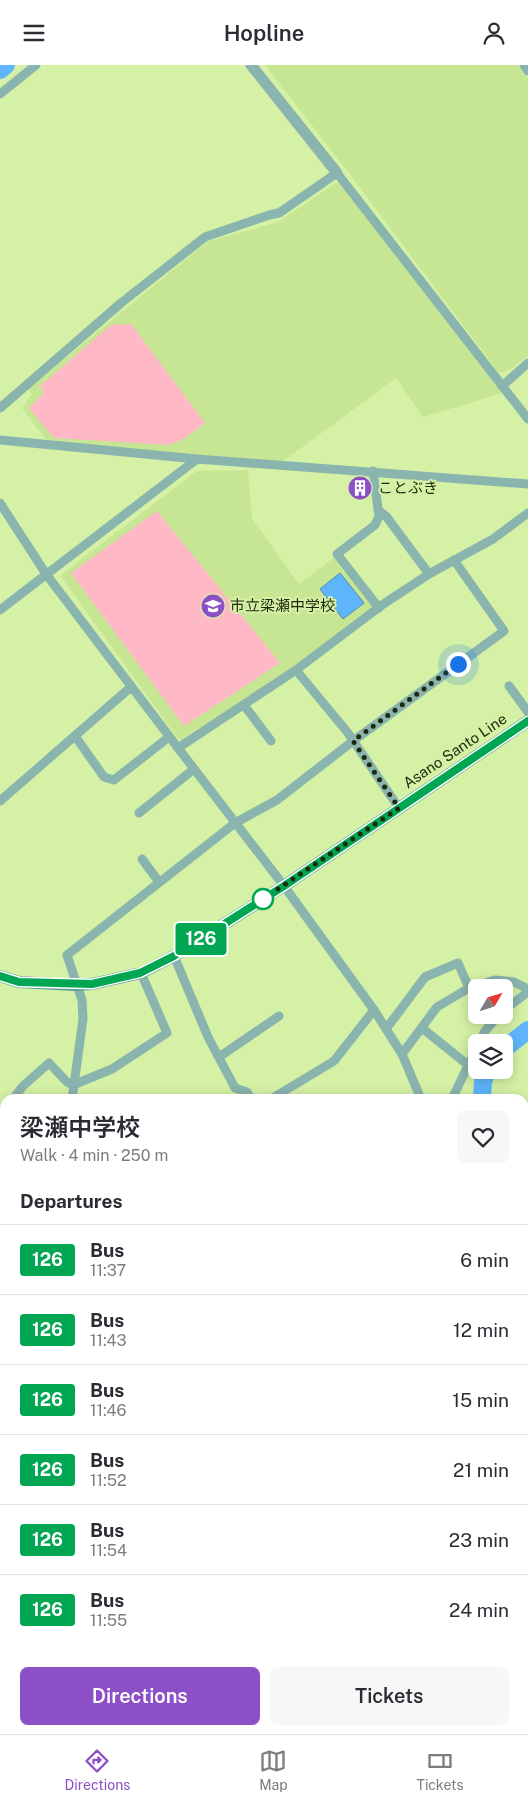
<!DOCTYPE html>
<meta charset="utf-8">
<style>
body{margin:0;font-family:"Public Sans","Noto Sans JP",sans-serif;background:#f7f7f7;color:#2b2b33;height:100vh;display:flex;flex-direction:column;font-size:19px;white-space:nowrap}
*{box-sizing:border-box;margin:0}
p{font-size:16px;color:#7c7c81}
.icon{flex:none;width:28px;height:28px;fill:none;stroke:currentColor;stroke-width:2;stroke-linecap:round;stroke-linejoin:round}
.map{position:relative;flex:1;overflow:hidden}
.sheet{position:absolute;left:0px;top:1029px;width:529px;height:641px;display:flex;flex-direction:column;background:#fff;border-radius:15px 15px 0 0;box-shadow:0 2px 12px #0003}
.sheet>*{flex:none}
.badge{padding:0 10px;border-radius:4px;font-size:18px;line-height:32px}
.needle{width:32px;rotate:51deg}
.tools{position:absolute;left:468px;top:914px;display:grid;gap:10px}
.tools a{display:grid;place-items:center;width:45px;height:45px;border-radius:8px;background:#fff;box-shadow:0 2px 12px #0003;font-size:25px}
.you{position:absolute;width:25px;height:25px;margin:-12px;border:4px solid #fff;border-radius:50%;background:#1a73e8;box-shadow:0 0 0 8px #1a73e833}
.map>.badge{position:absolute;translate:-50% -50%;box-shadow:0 0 0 2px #fff}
h2{padding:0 20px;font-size:19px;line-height:45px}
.round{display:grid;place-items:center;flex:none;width:52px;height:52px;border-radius:8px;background:#f7f7f7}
.summary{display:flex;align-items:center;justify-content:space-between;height:85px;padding:0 20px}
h1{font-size:24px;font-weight:600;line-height:38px}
.cta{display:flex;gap:10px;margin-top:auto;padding:10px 20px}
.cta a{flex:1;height:58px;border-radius:8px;background:#8d4fc5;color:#fff;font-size:20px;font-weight:600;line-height:58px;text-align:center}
.cta a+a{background:#f7f7f7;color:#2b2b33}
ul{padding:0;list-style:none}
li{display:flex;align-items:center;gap:15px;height:70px;padding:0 20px;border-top:1px solid #e1e1e2}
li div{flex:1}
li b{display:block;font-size:19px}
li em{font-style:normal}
li .badge{min-width:55px;font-weight:700;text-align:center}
header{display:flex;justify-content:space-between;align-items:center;height:65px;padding:0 20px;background:#fff;font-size:22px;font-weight:600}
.tab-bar{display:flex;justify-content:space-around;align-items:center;height:70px;border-top:1px solid #e1e1e2;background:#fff;font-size:14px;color:#7c7c81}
.tab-bar a{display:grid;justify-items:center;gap:2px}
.tab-bar .on{color:#8d4fc5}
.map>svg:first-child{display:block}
.built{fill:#c6e693}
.green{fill:#ffb8c6}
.water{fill:#5fb5fb;stroke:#4c8bb3}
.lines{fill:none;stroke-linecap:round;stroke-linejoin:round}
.river{stroke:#5fb5fb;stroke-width:18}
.minor{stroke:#8ab4ae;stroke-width:9}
.tertiary{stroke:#8ab4ae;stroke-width:11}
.secondary{stroke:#599c94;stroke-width:12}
.line-casing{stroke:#fff;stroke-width:11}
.line{stroke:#00a651;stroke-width:8}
.walk{stroke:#1f290b;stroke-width:5;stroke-dasharray:0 9}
.stop-dot{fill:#fff;stroke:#00a651;stroke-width:2.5}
.labels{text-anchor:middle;stroke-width:4;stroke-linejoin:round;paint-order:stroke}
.poi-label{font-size:15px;fill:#1f290b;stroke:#d4f1a5;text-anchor:start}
.street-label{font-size:15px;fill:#1f290b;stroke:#d4f1a5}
</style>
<header><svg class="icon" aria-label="menu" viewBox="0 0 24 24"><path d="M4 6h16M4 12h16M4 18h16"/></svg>Hopline<svg class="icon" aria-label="person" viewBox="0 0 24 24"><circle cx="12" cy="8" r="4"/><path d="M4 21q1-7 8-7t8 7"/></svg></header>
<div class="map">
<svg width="528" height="1669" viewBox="0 0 528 1669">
<rect width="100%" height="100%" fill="#d4f1a5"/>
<g class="built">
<polygon points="265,0 518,0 528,13 528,290 513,303 499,308 346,104"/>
<polygon points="336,118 339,118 503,328 423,352 396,313 282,397 47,376 22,343 32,329 28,324 207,177 278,157"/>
<polygon points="248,405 252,454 299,519 335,492 373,538 372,543 298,600 209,658 198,663 182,675 179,675 62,513 62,509 197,406"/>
</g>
<g class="green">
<polygon points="131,259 205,358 185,373 169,380 54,373 29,343 44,328 40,321 111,260"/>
<polygon points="157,446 280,598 184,661 71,508"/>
</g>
<polygon class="water" points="340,508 364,538 343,554 320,524"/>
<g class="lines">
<g class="river">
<polyline points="0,5 6,0"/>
<polyline points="504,984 528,965"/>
<polyline points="482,1034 483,1016 488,1005"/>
<polyline points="241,1665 241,1669"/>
</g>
<g class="minor">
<polyline points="524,0 528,6"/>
<polyline points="0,29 36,0"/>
<polyline points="502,321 528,298"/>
<polyline points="0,343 121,238 205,172 269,150 279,148 337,108 528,354"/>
<polyline points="0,375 197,394 528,419"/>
<polyline points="373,406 379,451 375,460 337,489 379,543"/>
<polyline points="0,438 46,509 178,683 284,821 374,945 402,989 421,1034"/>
<polyline points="378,445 386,451 429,509"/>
<polyline points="0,545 197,394"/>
<polyline points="296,605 348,668 399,743"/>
<polyline points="509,621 528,647"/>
<polyline points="244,640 271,676"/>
<polyline points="75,671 104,712 114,715 169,672"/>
<polyline points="178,683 296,605 382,540 429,509 493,474 528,448"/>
<polyline points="0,736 131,622"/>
<polyline points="139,748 194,704"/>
<polyline points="142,794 159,817"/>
<polyline points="174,891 208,972 235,1023 247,1027 251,1034"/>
<polyline points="504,945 528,927"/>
<polyline points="422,963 468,1000"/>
<polyline points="386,964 425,912 458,898 469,923 476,931"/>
<polyline points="479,978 485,966 499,950"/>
<polyline points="402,989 437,942 469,923 495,915 514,917 528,924"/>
<polyline points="219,992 279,951"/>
<polyline points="13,1034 23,1021 49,998 67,1017 73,1020 112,1004 167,968 141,908"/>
<polyline points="72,1034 83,954 82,935 67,890 235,758 277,735 353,676 504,566 454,495"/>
<polyline points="271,1034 334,996 374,945"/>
<polyline points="452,1034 476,984"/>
<polyline points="0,1048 5,1043"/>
<polyline points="524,1153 528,1155"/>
<polyline points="524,1250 528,1248"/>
<polyline points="0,1261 5,1268"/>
<polyline points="524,1290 528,1299"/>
<polyline points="524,1424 528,1430"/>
<polyline points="0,1518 5,1514"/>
<polyline points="209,1665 209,1669"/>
</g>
<polyline class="tertiary" points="251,0 337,108"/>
<polyline class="secondary" points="0,911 19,917 76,920 92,919 141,908 174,891 284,821 528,656"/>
</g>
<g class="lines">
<defs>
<polyline id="line" points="0,911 19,917 92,919 140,908 174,891 284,821 528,656"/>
</defs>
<use href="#line" class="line-casing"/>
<use href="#line" class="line"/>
<polyline class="walk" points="263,834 399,743 353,676 458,599"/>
</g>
<defs>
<symbol id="building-disc" viewBox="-11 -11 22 22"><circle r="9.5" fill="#8d4fc5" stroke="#d4f1a5"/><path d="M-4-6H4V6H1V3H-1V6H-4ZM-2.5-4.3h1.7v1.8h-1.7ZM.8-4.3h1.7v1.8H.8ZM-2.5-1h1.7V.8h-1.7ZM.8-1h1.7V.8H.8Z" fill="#fff"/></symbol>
<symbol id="school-disc" viewBox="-11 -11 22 22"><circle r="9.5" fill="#8d4fc5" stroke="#d4f1a5"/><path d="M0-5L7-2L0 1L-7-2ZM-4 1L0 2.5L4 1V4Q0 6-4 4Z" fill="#fff"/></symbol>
</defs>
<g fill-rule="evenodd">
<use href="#building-disc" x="346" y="409" width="28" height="28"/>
<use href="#school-disc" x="199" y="527" width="28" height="28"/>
</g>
<circle class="stop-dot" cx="263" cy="834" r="10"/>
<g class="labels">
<g class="poi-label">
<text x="378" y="428">ことぶき</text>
<text x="230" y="546">市立梁瀬中学校</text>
</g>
<g class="street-label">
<text transform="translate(455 686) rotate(-34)" y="5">Asano Santo Line</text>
</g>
</g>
</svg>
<div class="tools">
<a><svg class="needle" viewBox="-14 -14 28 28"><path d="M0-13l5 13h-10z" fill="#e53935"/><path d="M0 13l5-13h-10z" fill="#7c7c81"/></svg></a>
<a><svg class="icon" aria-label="layers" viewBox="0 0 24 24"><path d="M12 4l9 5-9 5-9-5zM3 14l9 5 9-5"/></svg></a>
</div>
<div class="you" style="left:458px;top:599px"></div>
<b class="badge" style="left:201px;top:874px;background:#00a651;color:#fff">126</b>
<section class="sheet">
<div class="summary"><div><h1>梁瀬中学校</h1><p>Walk · 4 min · 250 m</p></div><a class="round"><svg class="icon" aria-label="heart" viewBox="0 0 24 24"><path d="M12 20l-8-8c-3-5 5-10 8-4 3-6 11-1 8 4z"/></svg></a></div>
<h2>Departures</h2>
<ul>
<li><span class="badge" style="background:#00a651;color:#fff">126</span><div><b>Bus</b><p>11:37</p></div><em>6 min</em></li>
<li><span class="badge" style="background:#00a651;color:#fff">126</span><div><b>Bus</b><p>11:43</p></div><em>12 min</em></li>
<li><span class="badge" style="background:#00a651;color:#fff">126</span><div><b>Bus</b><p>11:46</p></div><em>15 min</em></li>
<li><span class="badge" style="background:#00a651;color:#fff">126</span><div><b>Bus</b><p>11:52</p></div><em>21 min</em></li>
<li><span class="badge" style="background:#00a651;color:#fff">126</span><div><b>Bus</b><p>11:54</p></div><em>23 min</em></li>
<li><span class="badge" style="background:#00a651;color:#fff">126</span><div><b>Bus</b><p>11:55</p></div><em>24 min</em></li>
</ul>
<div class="cta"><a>Directions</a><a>Tickets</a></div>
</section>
</div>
<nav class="tab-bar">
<a class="on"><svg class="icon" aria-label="directions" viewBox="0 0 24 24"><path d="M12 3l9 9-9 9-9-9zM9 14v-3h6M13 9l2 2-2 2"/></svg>Directions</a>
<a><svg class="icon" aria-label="map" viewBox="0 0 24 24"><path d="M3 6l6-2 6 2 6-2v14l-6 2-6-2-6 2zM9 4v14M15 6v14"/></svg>Map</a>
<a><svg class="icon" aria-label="tickets" viewBox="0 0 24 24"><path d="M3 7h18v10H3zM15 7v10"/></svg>Tickets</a>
</nav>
